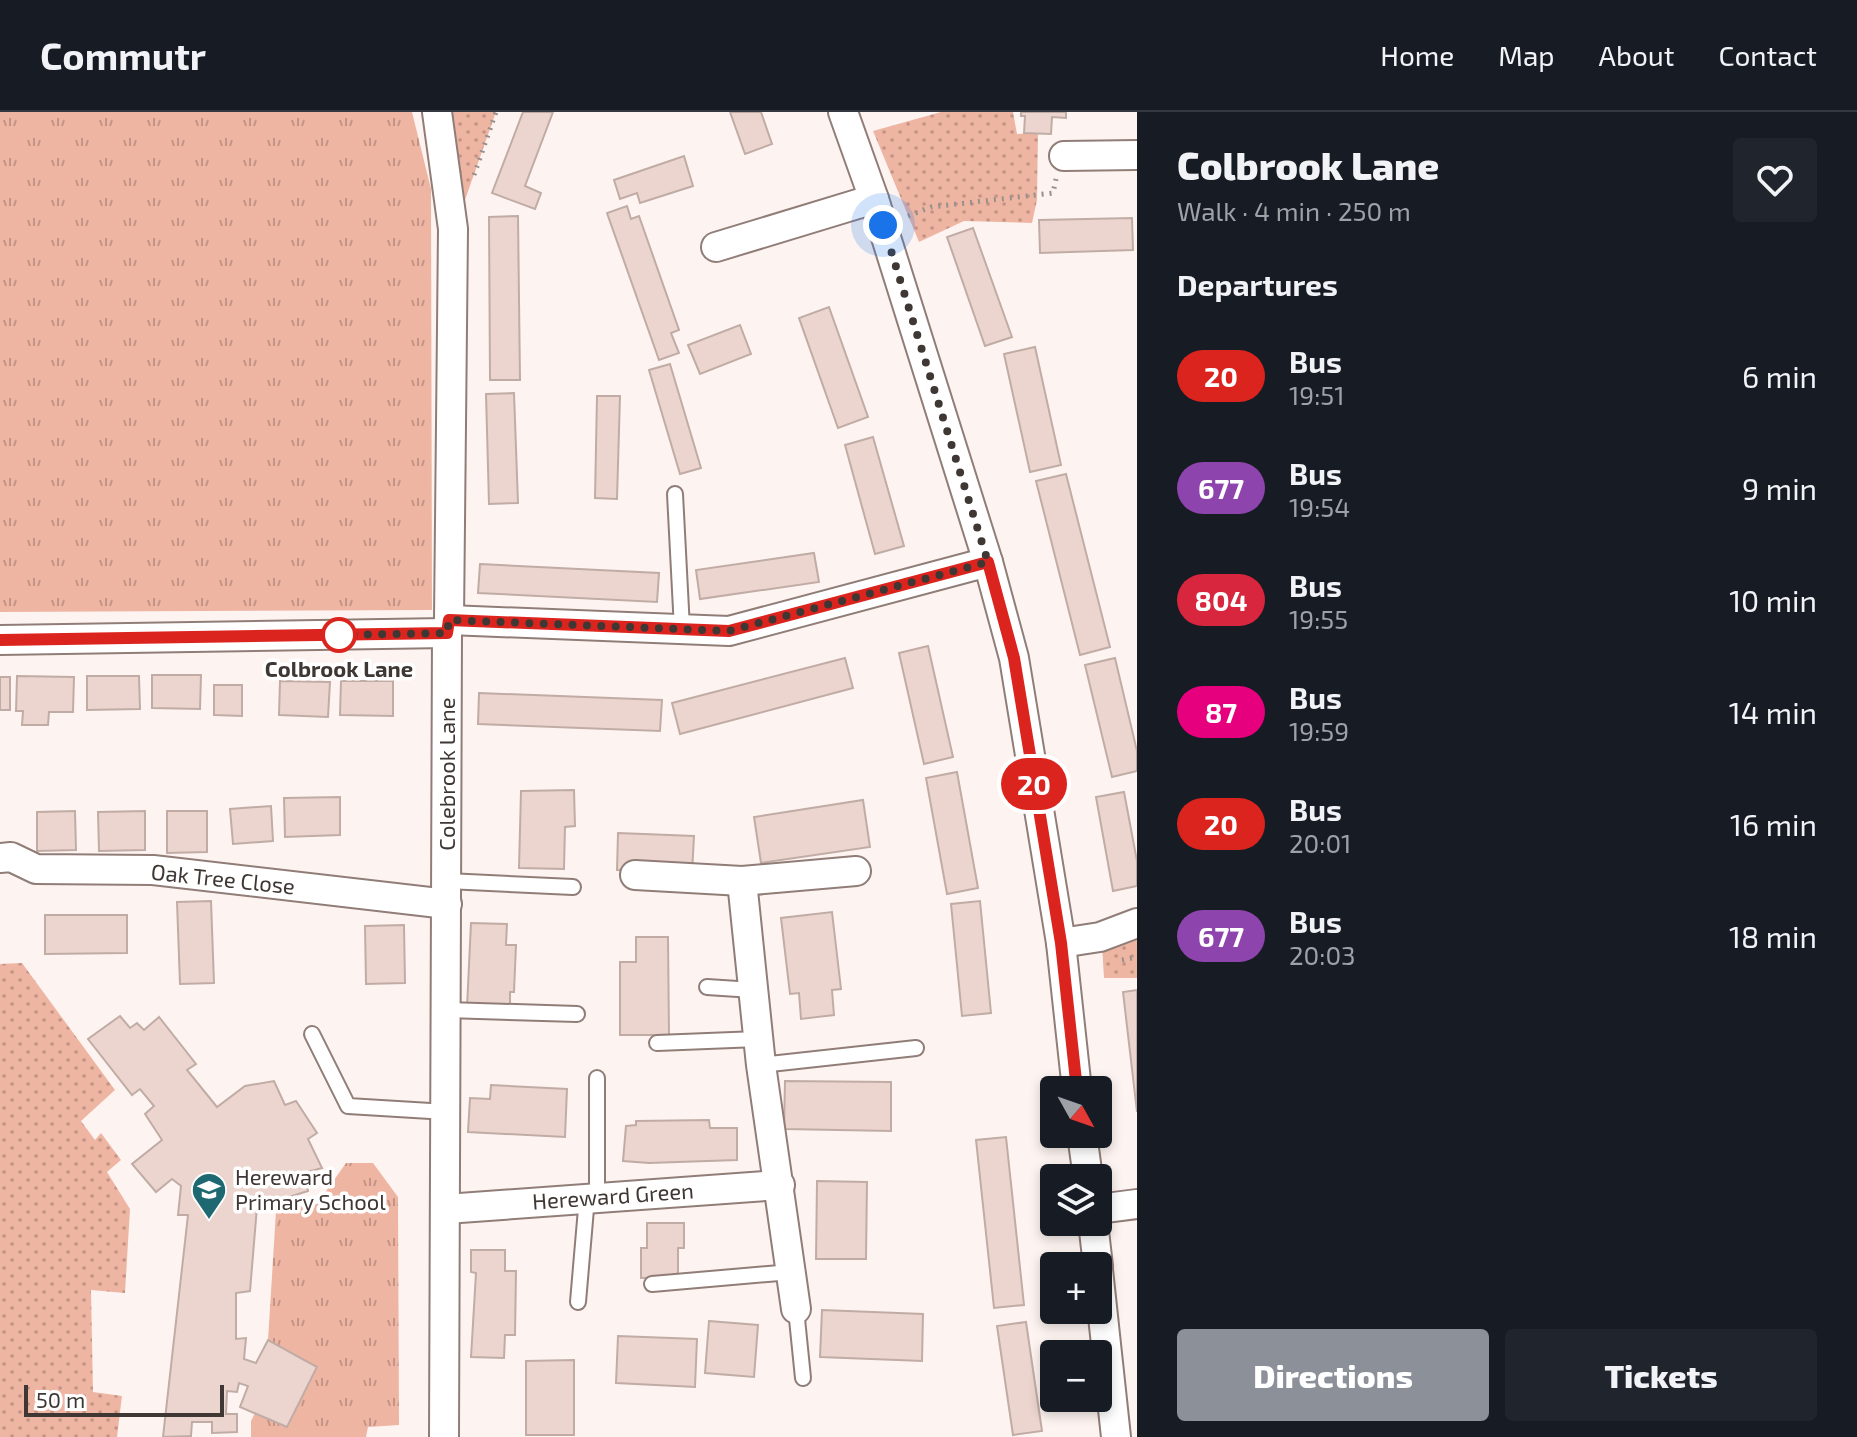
<!DOCTYPE html>
<meta charset="utf-8">
<style>
body{margin:0;font-family:"Exo 2",sans-serif;background:#20242c;color:#f1f3f6;height:100vh;display:flex;flex-direction:column;font-size:30px;white-space:nowrap}
*{box-sizing:border-box;margin:0}
p{font-size:26px;color:#9ea1a6}
.icon{flex:none;width:44px;height:44px;fill:none;stroke:currentColor;stroke-width:2;stroke-linecap:round;stroke-linejoin:round}
.map{position:relative;flex:1;overflow:hidden}
.panel{display:flex;flex-direction:column;background:#171b24;width:720px}
.panel>*{flex:none}
.badge{padding:0 16px;border-radius:26px;font-size:28px;line-height:52px}
.needle{width:52px;rotate:130deg}
.buttons{position:absolute;left:1040px;top:964px;display:grid;gap:16px}
.buttons a{display:grid;place-items:center;width:72px;height:72px;border-radius:8px;background:#171b24;box-shadow:0 4px 12px #0003;font-size:40px}
.scale{position:absolute;left:24px;bottom:20px;width:200px;box-sizing:border-box;padding-left:8px;border:4px solid #3f3734;border-top:0;font-size:22px;line-height:28px;white-space:nowrap;color:#3f3734;-webkit-text-stroke:6px #fff;paint-order:stroke}
.you{position:absolute;width:40px;height:40px;margin:-20px;border:6px solid #fff;border-radius:50%;background:#1a73e8;box-shadow:0 0 0 12px #1a73e833}
.map>.badge{position:absolute;translate:-50% -50%;box-shadow:0 0 0 4px #fff}
h2{padding:0 40px;font-size:30px;line-height:72px}
.round{display:grid;place-items:center;flex:none;width:84px;height:84px;border-radius:8px;background:#20242c}
.overview{display:flex;align-items:center;justify-content:space-between;height:136px;padding:0 40px}
h1{font-size:38px;font-weight:800;line-height:60px}
.cta{display:flex;gap:16px;margin-top:auto;padding:16px 40px}
.cta a{flex:1;height:92px;border-radius:8px;background:#8c9099;color:#fff;font-size:32px;font-weight:800;line-height:92px;text-align:center}
.cta a+a{background:#20242c;color:#f1f3f6}
ul{padding:0;list-style:none}
li{display:flex;align-items:center;gap:24px;height:112px;padding:0 40px}
li div{flex:1}
li b{display:block;font-size:30px}
li em{font-style:normal}
li .badge{min-width:88px;font-weight:700;text-align:center}
header{display:flex;align-items:center;gap:48px;box-sizing:border-box;height:112px;padding:0 40px;background:#171b24;border-bottom:2px solid #363941}
header strong{font-size:38px}
nav{display:flex;gap:44px;margin-inline-start:auto;font-size:28px}
main{display:flex;flex:1;min-height:0}
.map>svg:first-child{display:block}
.grass{fill:url(#grass-dots)}
.park{fill:url(#park-tufts)}
.building{fill:#ebd5ce;stroke:#c1aca5;stroke-width:2}
.lines{fill:none;stroke-linecap:round;stroke-linejoin:round}
.lane-casing{stroke:#917d77;stroke-width:18}
.street-casing{stroke:#917d77;stroke-width:32}
.path{stroke:#99908d;stroke-width:5;stroke-dasharray:2 6;stroke-linecap:butt}
.lane{stroke:#fff;stroke-width:14}
.street{stroke:#fff;stroke-width:28}
.line-casing{stroke:#fff;stroke-width:18}
.line{stroke:#dc241f;stroke-width:12}
.walk{stroke:#3f3734;stroke-width:8;stroke-dasharray:0 14.4}
.stop-dot{fill:#fff;stroke:#dc241f;stroke-width:4}
.labels{text-anchor:middle;stroke-width:7;stroke-linejoin:round;paint-order:stroke}
.stop-label{font-size:22px;font-weight:bold;fill:#3f3734;stroke:#fff}
.street-label{font-size:22px;fill:#3f3734;stroke:#fff}
.poi-label{font-size:22px;fill:#3f3734;stroke:#fff;text-anchor:start}
</style>
<header>
<strong>Commutr</strong>
<nav><a>Home</a><a>Map</a><a>About</a><a>Contact</a></nav>
</header>
<main>
<div class="map">
<svg width="1137" height="1325" viewBox="0 0 1137 1325">
<defs>
<pattern id="grass-dots" width="8" height="8" patternUnits="userSpaceOnUse" patternTransform="scale(2)"><rect width="8" height="8" fill="#efb5a3"/><path d="M2 2h.1M6 6h.1" fill="none" stroke="#c39486" stroke-width="1.8" stroke-linecap="round"/></pattern>
<pattern id="park-tufts" width="24" height="20" patternUnits="userSpaceOnUse" patternTransform="scale(2)"><rect width="24" height="20" fill="#efb5a3"/><path d="M3 7l-1-3M5 7V3M7 7l1-3M15 17l-1-3M17 17v-4M19 17l1-3" fill="none" stroke="#c39486"/></pattern>
</defs>
<rect width="100%" height="100%" fill="#fdf4f1"/>
<g class="grass">
<polygon points="447,0 496,0 460,102"/>
<polygon points="941,0 1013,0 1017,22 1038,21 1037,88 1032,111 964,109 919,130 873,19"/>
<polygon points="1137,819 1137,866 1104,866 1102,833"/>
<polygon points="22,851 115,978 81,1009 95,1028 101,1021 121,1048 107,1060 130,1097 125,1181 91,1178 93,1280 122,1284 117,1325 0,1325 0,852"/>
</g>
<g class="park">
<polygon points="0,0 412,0 431,77 432,498 0,500"/>
<polygon points="346,1051 373,1051 398,1085 399,1313 368,1315 366,1325 251,1325 251,1309 255,1301 288,1314 317,1255 268,1228 276,1099 317,1092"/>
</g>
<g class="building">
<polygon points="523,0 553,0 525,74 541,81 535,97 492,81"/>
<polygon points="730,0 761,0 772,32 745,42"/>
<polygon points="1021,0 1066,0 1066,6 1052,5 1051,22 1024,21 1025,4 1021,4"/>
<polygon points="684,44 693,74 640,91 637,81 620,87 614,68"/>
<polygon points="627,94 631,107 639,104 679,218 671,221 679,241 659,248 607,101"/>
<polygon points="518,104 520,268 490,268 489,105"/>
<polygon points="1132,106 1133,138 1040,141 1039,108"/>
<polygon points="973,116 1012,225 985,234 947,125"/>
<polygon points="829,195 868,305 838,316 799,206"/>
<polygon points="740,213 751,242 700,262 688,233"/>
<polygon points="1035,235 1061,353 1030,360 1004,242"/>
<polygon points="670,252 701,356 680,362 649,258"/>
<polygon points="514,281 518,391 489,392 486,282"/>
<polygon points="597,284 620,284 617,387 595,386"/>
<polygon points="873,325 904,434 875,442 845,333"/>
<polygon points="1066,362 1110,535 1080,543 1036,369"/>
<polygon points="814,441 819,470 700,487 696,458"/>
<polygon points="480,452 659,461 657,490 478,481"/>
<polygon points="928,534 953,645 924,652 899,541"/>
<polygon points="845,546 853,576 680,622 672,591"/>
<polygon points="1115,546 1137,639 1137,659 1112,665 1085,553"/>
<polygon points="152,563 201,563 200,597 152,596"/>
<polygon points="17,564 74,565 73,600 49,600 48,613 22,613 23,599 16,599"/>
<polygon points="87,564 139,564 140,597 87,598"/>
<rect x="0" y="565" width="10" height="33"/>
<polygon points="280,569 330,570 328,605 279,603"/>
<polygon points="341,569 393,569 393,604 340,603"/>
<polygon points="214,573 242,573 242,604 214,603"/>
<polygon points="479,581 662,588 660,619 478,612"/>
<polygon points="957,660 978,776 947,782 926,666"/>
<polygon points="574,678 575,714 565,715 564,757 519,756 521,679"/>
<polygon points="1124,680 1137,749 1137,774 1113,779 1096,685"/>
<polygon points="340,685 340,723 285,725 284,686"/>
<polygon points="863,688 870,735 761,751 754,705"/>
<polygon points="271,694 273,729 233,732 230,697"/>
<polygon points="75,699 76,738 37,739 37,700"/>
<polygon points="145,699 145,738 99,739 98,700"/>
<polygon points="167,699 207,699 207,740 167,741"/>
<polygon points="618,721 694,724 692,761 617,758"/>
<polygon points="211,789 214,871 180,872 177,790"/>
<polygon points="980,789 991,901 962,904 951,792"/>
<polygon points="832,800 841,877 832,878 834,903 801,907 799,881 790,882 781,806"/>
<polygon points="45,803 127,803 127,841 45,842"/>
<polygon points="471,811 507,812 506,833 516,833 514,880 510,880 510,897 467,895"/>
<polygon points="404,813 405,871 366,872 365,814"/>
<polygon points="636,825 668,825 669,923 620,923 620,850 636,850"/>
<polygon points="1137,878 1137,1000 1123,880"/>
<polygon points="120,904 130,916 137,911 144,918 159,905 196,952 187,958 217,995 245,974 274,969 285,993 296,989 317,1021 308,1027 322,1056 304,1061 308,1079 257,1095 250,1179 236,1181 236,1227 246,1226 244,1247 256,1251 268,1228 317,1255 287,1315 240,1295 248,1274 239,1271 237,1280 227,1279 226,1302 237,1302 237,1320 212,1321 212,1310 192,1310 191,1324 163,1325 188,1103 178,1103 181,1074 172,1067 156,1080 132,1052 162,1028 145,1002 154,994 140,977 132,983 88,927"/>
<polygon points="785,969 891,970 891,1019 784,1017"/>
<polygon points="491,973 567,977 565,1025 468,1020 470,986 490,987"/>
<polygon points="709,1008 710,1016 737,1016 737,1048 649,1051 623,1049 626,1014 636,1013 636,1009"/>
<polygon points="1006,1025 1024,1193 994,1196 976,1028"/>
<polygon points="817,1069 867,1070 866,1147 816,1147"/>
<polygon points="647,1111 684,1111 684,1136 678,1136 678,1165 641,1166 641,1136 647,1136"/>
<polygon points="471,1138 505,1138 505,1159 516,1159 515,1223 505,1223 504,1246 471,1245 476,1161 471,1160"/>
<polygon points="822,1198 923,1202 922,1249 820,1245"/>
<polygon points="709,1209 758,1213 754,1265 705,1261"/>
<polygon points="1026,1210 1042,1319 1013,1323 997,1214"/>
<polygon points="618,1224 697,1227 695,1275 616,1271"/>
<polygon points="574,1248 574,1323 526,1323 526,1249"/>
</g>
<g class="lines">
<defs>
<g id="lane">
<polyline points="675,382 682,517"/>
<polyline points="447,769 573,775"/>
<polyline points="707,875 753,878"/>
<polyline points="447,898 577,902"/>
<polyline points="312,922 348,994 447,1000"/>
<polyline points="657,931 758,927"/>
<polyline points="761,953 916,936"/>
<polyline points="597,1085 597,966"/>
<polyline points="652,1172 791,1160"/>
<polyline points="578,1190 587,1085"/>
<polyline points="796,1197 803,1266"/>
</g>
<g id="street">
<polyline points="437,0 453,117 449,508 447,521 444,1325"/>
<polyline points="843,0 874,87 988,450 1014,546 1061,831 1077,978"/>
<polyline points="1064,44 1137,43"/>
<polyline points="716,135 874,87"/>
<polyline points="449,508 729,519 988,450"/>
<polyline points="0,528 447,521"/>
<polyline points="0,746 11,745 36,757 153,758 447,792"/>
<polyline points="635,763 742,769 856,759"/>
<polyline points="742,769 761,953 796,1197"/>
<polyline points="1061,831 1100,825 1137,811"/>
<polyline points="1082,1022 1088,1066"/>
<polyline points="446,1097 780,1073"/>
<polyline points="1098,1097 1137,1092"/>
<polyline points="1093,1110 1098,1154"/>
<polyline points="1098,1158 1116,1325"/>
</g>
</defs>
<use href="#lane" class="lane-casing"/>
<use href="#street" class="street-casing"/>
<g class="path">
<polyline points="474,63 496,0"/>
<polyline points="908,104 931,95 1053,81 1056,67"/>
<polyline points="1122,848 1137,845"/>
</g>
<use href="#lane" class="lane"/>
<use href="#street" class="street"/>
</g>
<g class="lines">
<defs>
<polyline id="line" points="0,528 447,521 449,508 729,519 988,450 1014,546 1061,831 1077,978"/>
</defs>
<use href="#line" class="line-casing"/>
<use href="#line" class="line"/>
<polyline class="walk" points="339,523 447,521 449,508 729,519 988,450 883,113"/>
</g>
<defs>
<symbol id="school-pin" viewBox="-11 -11 22 30"><path d="M0 17L-7.5 6A9.5 9.5 0 1 1 7.5 6Z" fill="#1e6971" stroke="#fff"/><path d="M0-5L7-2L0 1L-7-2ZM-4 1L0 2.5L4 1V4Q0 6-4 4Z" fill="#fff"/></symbol>
</defs>
<g fill-rule="evenodd">
<use href="#school-pin" x="189" y="1058" width="40" height="54"/>
</g>
<circle class="stop-dot" cx="339" cy="523" r="16"/>
<g class="labels">
<g class="stop-label">
<text x="339" y="565">Colbrook Lane</text>
</g>
<g class="street-label">
<text transform="translate(447 662) rotate(-90)" y="8">Colebrook Lane</text>
<text transform="translate(223 767) rotate(6)" y="8">Oak Tree Close</text>
<text transform="translate(613 1084) rotate(-4)" y="8">Hereward Green</text>
</g>
<g class="poi-label">
<text x="235" y="1073">Hereward<tspan x="235" dy="25">Primary School</tspan></text>
</g>
</g>
</svg>
<div class="buttons">
<a><svg class="needle" viewBox="-14 -14 28 28"><path d="M0-13l5 13h-10z" fill="#e53935"/><path d="M0 13l5-13h-10z" fill="#9ea1a6"/></svg></a>
<a><svg class="icon" aria-label="layers" viewBox="0 0 24 24"><path d="M12 4l9 5-9 5-9-5zM3 14l9 5 9-5"/></svg></a>
<a>+</a>
<a>−</a>
</div>
<div class="scale">50 m</div>
<div class="you" style="left:883px;top:113px"></div>
<b class="badge" style="left:1034px;top:672px;background:#dc241f;color:#fff">20</b>
</div>
<section class="panel">
<div class="overview"><div><h1>Colbrook Lane</h1><p>Walk · 4 min · 250 m</p></div><a class="round"><svg class="icon" aria-label="heart" viewBox="0 0 24 24"><path d="M12 20l-8-8c-3-5 5-10 8-4 3-6 11-1 8 4z"/></svg></a></div>
<h2>Departures</h2>
<ul>
<li><span class="badge" style="background:#dc241f;color:#fff">20</span><div><b>Bus</b><p>19:51</p></div><em>6 min</em></li>
<li><span class="badge" style="background:#8e44ad;color:#fff">677</span><div><b>Bus</b><p>19:54</p></div><em>9 min</em></li>
<li><span class="badge" style="background:#d7263d;color:#fff">804</span><div><b>Bus</b><p>19:55</p></div><em>10 min</em></li>
<li><span class="badge" style="background:#e6007e;color:#fff">87</span><div><b>Bus</b><p>19:59</p></div><em>14 min</em></li>
<li><span class="badge" style="background:#dc241f;color:#fff">20</span><div><b>Bus</b><p>20:01</p></div><em>16 min</em></li>
<li><span class="badge" style="background:#8e44ad;color:#fff">677</span><div><b>Bus</b><p>20:03</p></div><em>18 min</em></li>
</ul>
<div class="cta"><a>Directions</a><a>Tickets</a></div>
</section>
</main>
